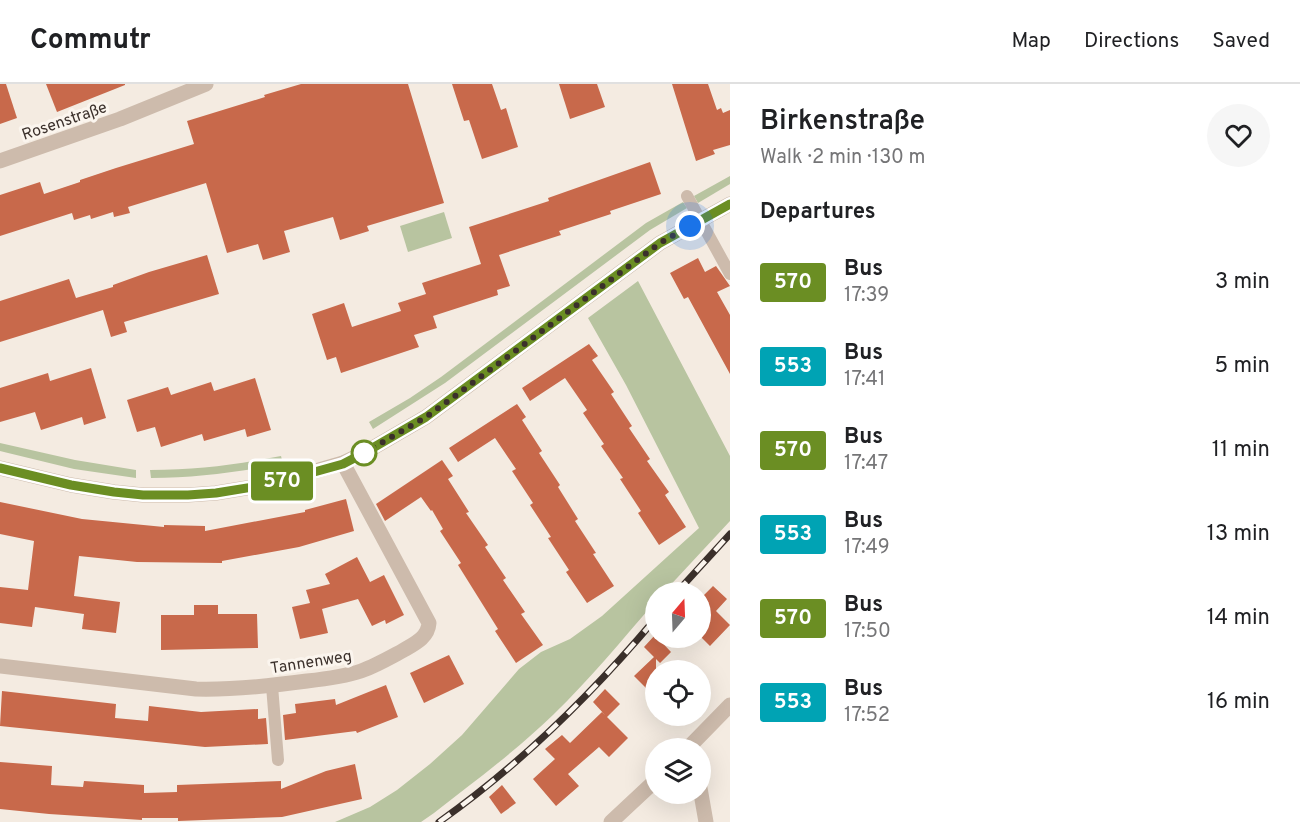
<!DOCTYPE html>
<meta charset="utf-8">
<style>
body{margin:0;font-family:Overpass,sans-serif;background:#f6f6f6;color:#202124;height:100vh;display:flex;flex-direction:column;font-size:22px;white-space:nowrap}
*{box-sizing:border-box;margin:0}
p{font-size:20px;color:#757577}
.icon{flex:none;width:33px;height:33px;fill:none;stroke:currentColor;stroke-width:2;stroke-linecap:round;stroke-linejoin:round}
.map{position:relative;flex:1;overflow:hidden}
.side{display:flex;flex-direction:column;background:#fff;width:570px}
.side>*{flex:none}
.badge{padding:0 12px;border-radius:4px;font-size:21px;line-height:39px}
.needle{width:39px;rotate:19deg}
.tools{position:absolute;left:645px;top:498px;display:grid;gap:12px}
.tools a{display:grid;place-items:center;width:66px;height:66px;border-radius:50%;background:#fff;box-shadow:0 6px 24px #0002;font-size:30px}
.you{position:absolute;width:30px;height:30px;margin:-15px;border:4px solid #fff;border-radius:50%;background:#1a73e8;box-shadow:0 0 0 9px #1a73e833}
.map>.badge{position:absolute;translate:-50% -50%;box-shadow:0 0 0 3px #fff}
h2{padding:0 30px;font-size:22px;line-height:54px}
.round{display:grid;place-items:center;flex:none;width:63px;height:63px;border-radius:32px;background:#f6f6f6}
.head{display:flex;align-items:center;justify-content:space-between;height:102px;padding:0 30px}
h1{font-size:28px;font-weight:600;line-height:45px}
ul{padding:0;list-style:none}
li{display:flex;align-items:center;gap:18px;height:84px;padding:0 30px}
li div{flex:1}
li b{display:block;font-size:22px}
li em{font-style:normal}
li .badge{min-width:66px;font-weight:700;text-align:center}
header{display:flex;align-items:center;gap:36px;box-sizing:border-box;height:84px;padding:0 30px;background:#fff;border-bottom:2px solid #e0e0e0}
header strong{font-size:28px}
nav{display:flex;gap:33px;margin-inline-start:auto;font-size:21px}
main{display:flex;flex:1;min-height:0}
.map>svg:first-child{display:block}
.green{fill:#b8c4a0}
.building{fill:#c8694b}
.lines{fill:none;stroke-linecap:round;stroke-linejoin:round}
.lane{stroke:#cdbbac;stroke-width:12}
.street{stroke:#cdbbac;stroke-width:15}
.rail-casing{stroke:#3b302b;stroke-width:7}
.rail{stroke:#fbf5ee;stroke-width:4.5;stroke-dasharray:14;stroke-linecap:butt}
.line-casing{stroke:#fff;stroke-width:14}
.line{stroke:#6b8e23;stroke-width:9}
.walk{stroke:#3b302b;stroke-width:6;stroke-dasharray:0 10.8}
.stop-dot{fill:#fff;stroke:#6b8e23;stroke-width:3}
.labels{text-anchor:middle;stroke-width:6;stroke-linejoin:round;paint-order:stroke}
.street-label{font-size:16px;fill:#3b302b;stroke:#fbf5ee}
</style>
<header>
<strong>Commutr</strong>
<nav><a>Map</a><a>Directions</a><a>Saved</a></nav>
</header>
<main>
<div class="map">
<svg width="730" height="738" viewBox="0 0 730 738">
<rect width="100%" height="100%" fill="#f4ebe1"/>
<g class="green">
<polygon points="730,92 730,100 698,119 694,112"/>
<polygon points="683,118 687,124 650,146 445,299 373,345 369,338 410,314 441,293 646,139"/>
<polygon points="444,128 452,154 408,168 400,142"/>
<path d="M 638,197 L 730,372 L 730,437 L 664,508 L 656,508 L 655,518 C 622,556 590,595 554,630 C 517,666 475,697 434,729 L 421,738 L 335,738 L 370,723 L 397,706 L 430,680 L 462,651 L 519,585 L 541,568 L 570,555 L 602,532 L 699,444 L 626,301 L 588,234 Z"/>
<polygon points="0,359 75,376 136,386 136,394 74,385 4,368 0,367"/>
<path d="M 281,372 L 283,380 C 237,388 197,394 151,394 L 150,386 C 198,386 234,381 281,372 Z"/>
</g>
<g class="building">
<polygon points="0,0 6,0 17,34 0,40"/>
<polygon points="46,0 125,0 125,1 57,28"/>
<polygon points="301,0 408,0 444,119 367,142 369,147 340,156 333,133 284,147 290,168 263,176 258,160 227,169 206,99 128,123 130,129 114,133 113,128 91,135 90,131 74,136 72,129 0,152 0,111 40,98 44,110 80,98 80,96 116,84 194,60 187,37 265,13 264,11"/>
<polygon points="452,0 492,0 501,26 506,24 518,63 482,75 469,36 464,37"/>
<polygon points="559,0 597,0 605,23 570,35"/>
<polygon points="672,0 708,0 717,26 721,24 723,29 730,26 730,61 713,66 715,70 696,77"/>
<polygon points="650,78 661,110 610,127 611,130 559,147 561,151 499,171 510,202 497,206 498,211 433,232 437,244 414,251 419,263 341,289 336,273 327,276 312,230 344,219 352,243 401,227 398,219 426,210 422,199 481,180 469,143 549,117 548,114"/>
<polygon points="207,171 219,210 124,238 127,248 111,253 103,226 0,258 0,217 69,195 76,214 113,203 113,201 149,188"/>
<polygon points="698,174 705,188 716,182 730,202 717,208 730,231 730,290 688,213 684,215 670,189"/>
<polygon points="589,260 598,272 592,276 614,308 611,310 632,342 629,344 650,375 647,377 669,408 665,411 686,443 659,461 638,429 641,427 620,395 623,394 601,362 604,360 583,329 587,326 565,294 530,317 522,304"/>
<polygon points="91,284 106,334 84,341 82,333 41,346 35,328 0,338 0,304 48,289 50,297"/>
<polygon points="255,294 271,346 247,353 245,345 204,357 202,350 161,363 155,343 137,348 127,316 168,303 171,311 211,298 214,307"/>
<polygon points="517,320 526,333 522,336 542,367 539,369 560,401 558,403 578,435 575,437 596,469 593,470 614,502 587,519 566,488 569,486 548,454 551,453 530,421 533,419 512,387 516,385 495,354 458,378 449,364"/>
<polygon points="442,376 453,392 448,395 469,428 466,429 488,461 485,463 506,494 503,496 525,528 521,530 543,561 516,579 495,547 498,545 458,481 461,479 440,447 443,445 432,426 431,427 421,413 385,437 376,420"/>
<polygon points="346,415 354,447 299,463 222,477 222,479 137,478 79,472 74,512 120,518 116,549 82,545 84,530 35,523 32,543 0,539 0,503 28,506 34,457 0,450 0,418 82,435 164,443 164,441 205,442 205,447 305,428 305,426"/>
<polygon points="357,473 370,498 384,491 404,531 386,540 385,536 372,542 358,515 322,525 328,549 300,555 292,523 310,519 306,506 330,500 325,490"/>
<polygon points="713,502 727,515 716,527 730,541 710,562 700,552 700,512 702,513"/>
<polygon points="194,521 218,521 218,530 257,530 258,564 161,566 161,531 194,531"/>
<polygon points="655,551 671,568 660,579 656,575 656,614 634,592 654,573 644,563"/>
<polygon points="449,571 464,600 424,619 410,589"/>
<polygon points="386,601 398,633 357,649 356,647 285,656 283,631 296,629 295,620 335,615 336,621"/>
<polygon points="605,605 620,620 607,633 628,654 609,673 599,663 568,690 579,702 556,722 533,695 555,675 545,665 562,651 570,659 602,628 605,631 593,618"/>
<polygon points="2,607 116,620 115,634 148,637 149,622 201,628 258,625 258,635 266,634 268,660 205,663 0,642"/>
<polygon points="0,678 52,682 51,701 83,703 84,697 144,701 144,709 177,708 177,701 281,697 281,705 326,687 355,680 362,715 282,733 178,737 178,734 142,734 142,736 49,730 0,725"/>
<polygon points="502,701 516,719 501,730 489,713"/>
</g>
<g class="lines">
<g class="lane">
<polyline points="687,112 730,190"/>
<polyline points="272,602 278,676"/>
</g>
<g class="street">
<polyline points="0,77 120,35 206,0"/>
<polyline points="0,384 71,401 114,408 143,411 188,411 216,409 271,400 343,379 364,369 426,333 660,159 730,120"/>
<path d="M 0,582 L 196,605 C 233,606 270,602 307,597 C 325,595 343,593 361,587 C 375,582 389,574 402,567 C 414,560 428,554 429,539 L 343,379"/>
<polyline points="688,664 730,621"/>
<polyline points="700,704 706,738"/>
<polyline points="611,738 656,696"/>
</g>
<defs>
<g id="rail">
<polyline points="677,508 730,450"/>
<path d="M 439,738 C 520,681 592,610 656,534"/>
</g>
</defs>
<use href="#rail" class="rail-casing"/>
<use href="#rail" class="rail"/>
</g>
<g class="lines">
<defs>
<polyline id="line" points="0,384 71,401 114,408 143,411 188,411 216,409 271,400 343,380 364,369 426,333 660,159 730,120"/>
</defs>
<use href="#line" class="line-casing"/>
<use href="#line" class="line"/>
<polyline class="walk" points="364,369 426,333 455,312 660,159 690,142"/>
</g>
<circle class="stop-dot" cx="364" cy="369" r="12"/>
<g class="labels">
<g class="street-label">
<text transform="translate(64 36) rotate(-19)" y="6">Rosenstraße</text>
<text transform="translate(311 577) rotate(-9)" y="6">Tannenweg</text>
</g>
</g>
</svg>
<div class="tools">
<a><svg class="needle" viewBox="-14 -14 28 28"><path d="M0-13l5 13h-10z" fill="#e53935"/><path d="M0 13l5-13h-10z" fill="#757577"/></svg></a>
<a><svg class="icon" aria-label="locate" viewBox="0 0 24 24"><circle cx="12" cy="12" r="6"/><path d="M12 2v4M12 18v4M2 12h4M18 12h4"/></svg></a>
<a><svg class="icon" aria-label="layers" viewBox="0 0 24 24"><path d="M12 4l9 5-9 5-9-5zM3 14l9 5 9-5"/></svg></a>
</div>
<div class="you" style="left:690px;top:142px"></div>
<b class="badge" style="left:282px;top:397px;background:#6b8e23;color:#fff">570</b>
</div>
<section class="side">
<div class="head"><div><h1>Birkenstraße</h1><p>Walk · 2 min · 130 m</p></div><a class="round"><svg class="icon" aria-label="heart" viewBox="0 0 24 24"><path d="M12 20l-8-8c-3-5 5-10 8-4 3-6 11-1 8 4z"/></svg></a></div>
<h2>Departures</h2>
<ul>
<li><span class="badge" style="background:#6b8e23;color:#fff">570</span><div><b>Bus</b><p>17:39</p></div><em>3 min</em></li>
<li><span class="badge" style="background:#00a3b4;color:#fff">553</span><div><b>Bus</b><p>17:41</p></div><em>5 min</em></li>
<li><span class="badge" style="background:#6b8e23;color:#fff">570</span><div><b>Bus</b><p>17:47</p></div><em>11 min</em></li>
<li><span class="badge" style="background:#00a3b4;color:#fff">553</span><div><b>Bus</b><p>17:49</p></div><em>13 min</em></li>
<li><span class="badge" style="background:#6b8e23;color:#fff">570</span><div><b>Bus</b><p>17:50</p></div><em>14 min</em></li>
<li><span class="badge" style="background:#00a3b4;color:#fff">553</span><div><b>Bus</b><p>17:52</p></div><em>16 min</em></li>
</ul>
</section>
</main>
